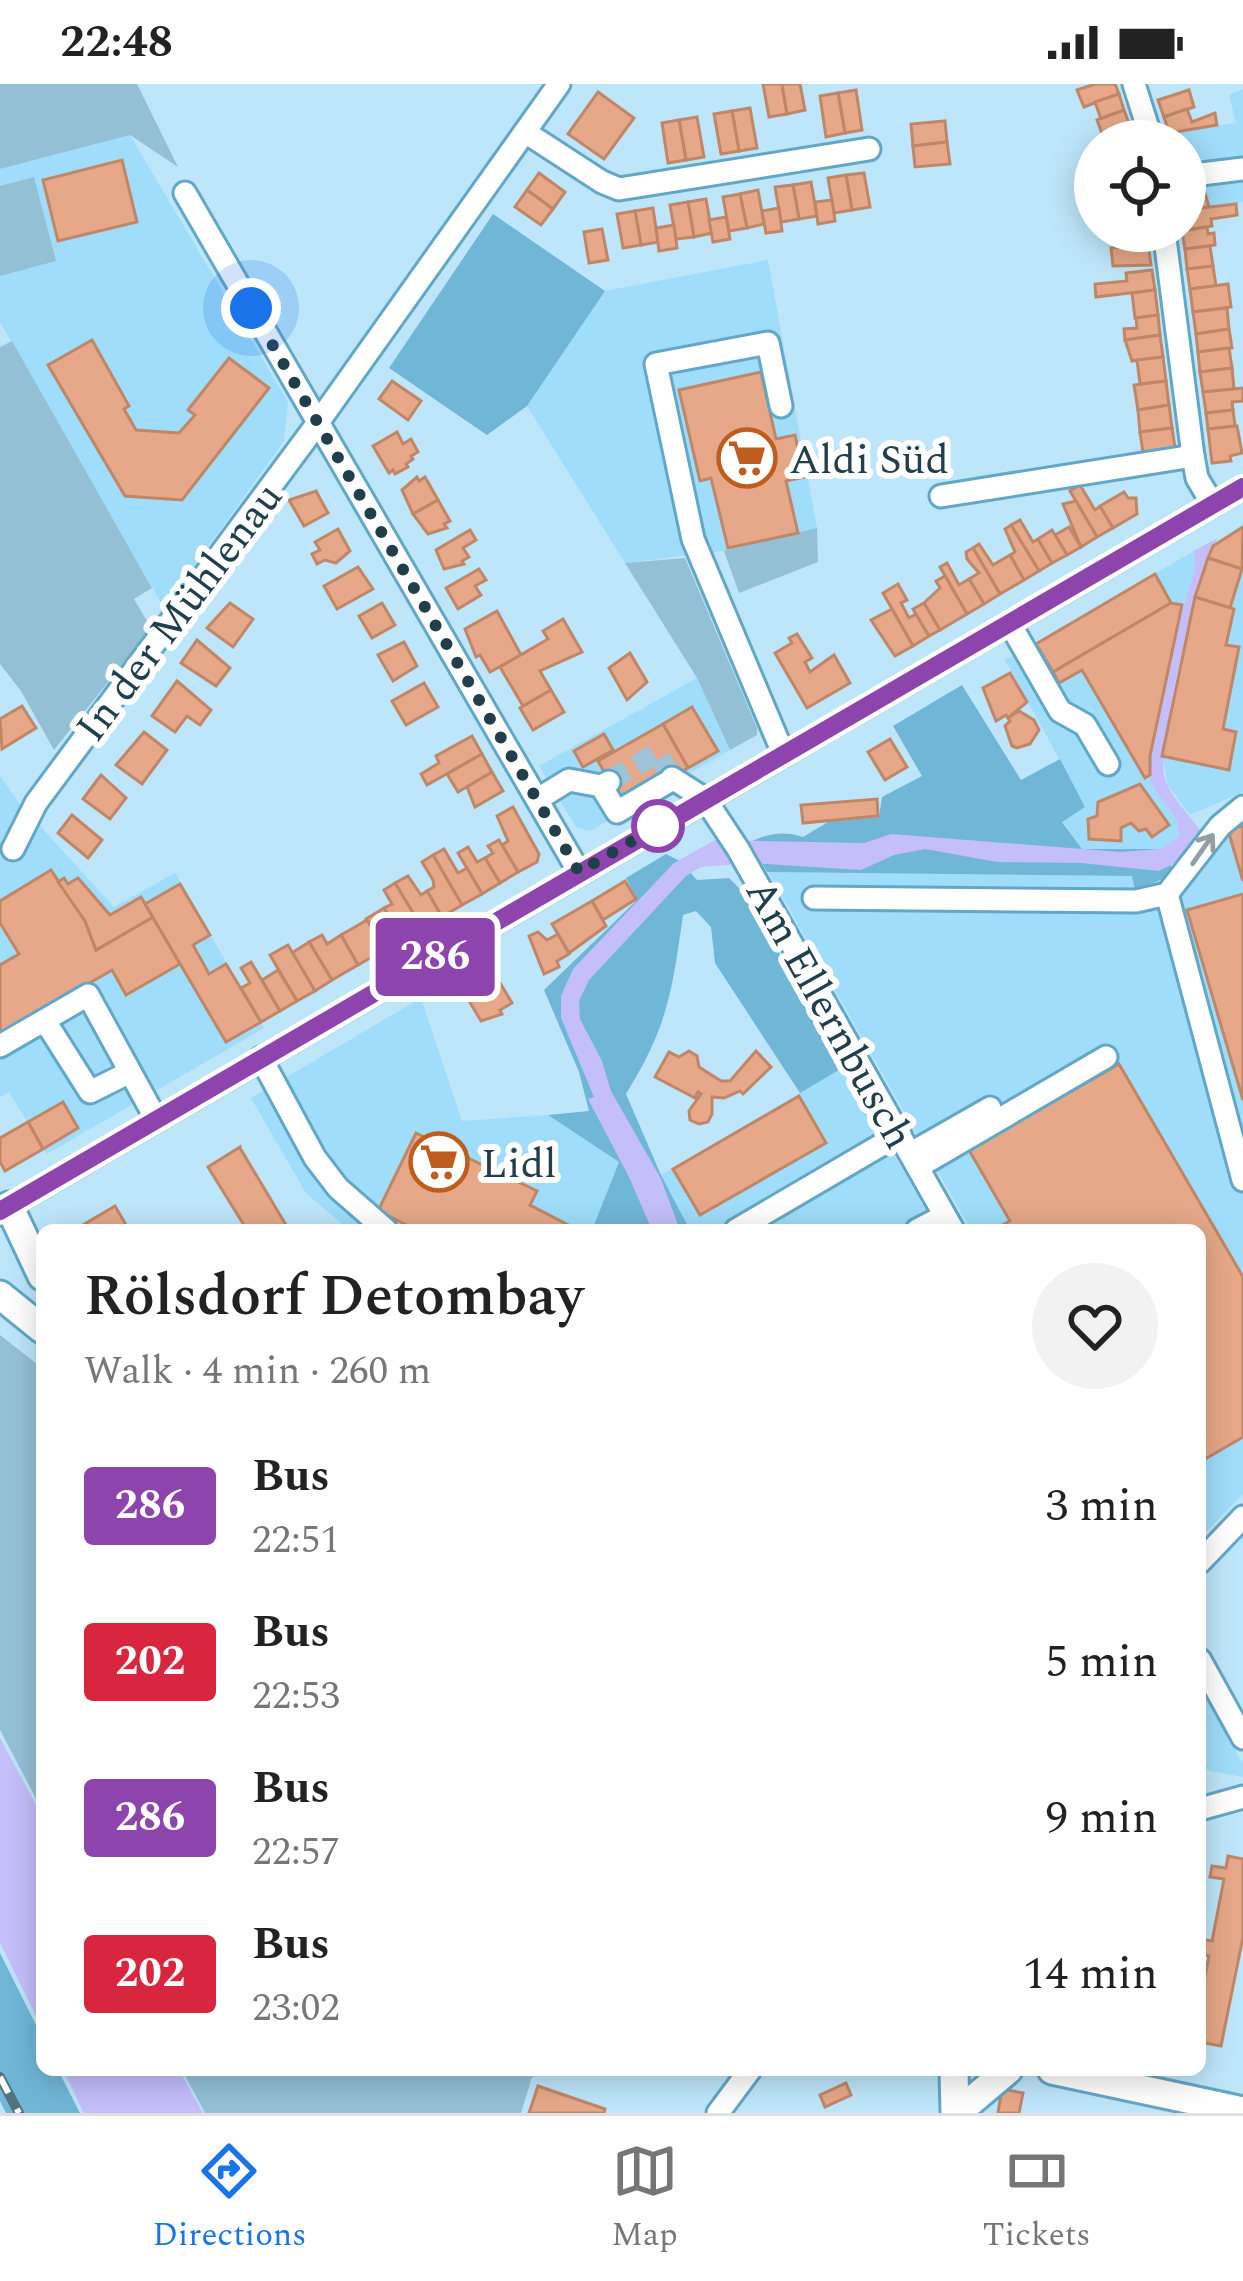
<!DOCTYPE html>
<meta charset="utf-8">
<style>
body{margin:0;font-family:Spectral,serif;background:#f2f2f2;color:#222;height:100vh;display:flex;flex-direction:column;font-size:45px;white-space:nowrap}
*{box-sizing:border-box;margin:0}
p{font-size:39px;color:#767676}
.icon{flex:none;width:66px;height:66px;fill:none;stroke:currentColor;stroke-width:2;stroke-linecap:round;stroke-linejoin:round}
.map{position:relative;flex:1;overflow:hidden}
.side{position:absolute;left:36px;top:1140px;width:1170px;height:852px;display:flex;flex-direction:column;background:#fff;border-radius:18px;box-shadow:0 6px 30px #0003}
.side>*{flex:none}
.badge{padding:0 24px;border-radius:9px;font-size:42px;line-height:78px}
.buttons{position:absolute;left:1074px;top:36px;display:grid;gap:24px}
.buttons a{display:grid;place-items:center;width:132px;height:132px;border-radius:50%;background:#fff;box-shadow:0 6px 30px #0003;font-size:60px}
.you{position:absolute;width:60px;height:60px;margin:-30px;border:9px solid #fff;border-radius:50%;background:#1a73e8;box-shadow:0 0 0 18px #1a73e833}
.map>.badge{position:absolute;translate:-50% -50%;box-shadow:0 0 0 6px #fff}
.round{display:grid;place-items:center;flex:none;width:126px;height:126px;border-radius:63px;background:#f2f2f2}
.head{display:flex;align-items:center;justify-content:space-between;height:204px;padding:0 48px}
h1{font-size:57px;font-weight:600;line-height:90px}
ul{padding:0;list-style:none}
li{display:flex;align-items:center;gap:36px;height:156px;padding:0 48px}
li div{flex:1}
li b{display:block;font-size:45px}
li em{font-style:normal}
li .badge{min-width:132px;font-weight:700;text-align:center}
.status{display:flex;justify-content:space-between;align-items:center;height:84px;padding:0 60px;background:#fff;direction:ltr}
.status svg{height:33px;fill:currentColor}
.tabs{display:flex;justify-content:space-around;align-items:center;height:168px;border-top:3px solid #e0e0e0;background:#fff;font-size:33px;color:#767676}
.tabs a{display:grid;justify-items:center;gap:6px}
.tabs .on{color:#1a73e8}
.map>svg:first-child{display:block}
.built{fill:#9fddfa}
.green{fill:#94c0d6}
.forest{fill:#70b6d7}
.water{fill:#c4befb}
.building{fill:#e6a888;stroke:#c08668;stroke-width:3}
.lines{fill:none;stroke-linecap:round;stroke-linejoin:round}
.minor-tunnel{stroke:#9fc4d7;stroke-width:21;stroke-dasharray:21 10;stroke-linecap:butt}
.minor-casing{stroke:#62a7c6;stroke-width:27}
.major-casing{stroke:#62a7c6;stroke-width:33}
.minor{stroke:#fff;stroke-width:21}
.major{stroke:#fff;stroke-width:27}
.rail-casing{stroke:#517281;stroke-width:10}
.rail{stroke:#fff;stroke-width:6;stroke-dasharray:18;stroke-linecap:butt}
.oneway{stroke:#909ea5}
.line-casing{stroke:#fff;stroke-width:27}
.line{stroke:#8e44ad;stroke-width:18}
.walk{stroke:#213e4b;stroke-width:12;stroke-dasharray:0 21.6}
.stop-dot{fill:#fff;stroke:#8e44ad;stroke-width:6}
.labels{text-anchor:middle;stroke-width:12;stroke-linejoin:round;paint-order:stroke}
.poi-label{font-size:42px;fill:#213e4b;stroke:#fff;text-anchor:start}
.street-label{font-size:42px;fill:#213e4b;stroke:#fff}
</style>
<div class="status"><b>22:48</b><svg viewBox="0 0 49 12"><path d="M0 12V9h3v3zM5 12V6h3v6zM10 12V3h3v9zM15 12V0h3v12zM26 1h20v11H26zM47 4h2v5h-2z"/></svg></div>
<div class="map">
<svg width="1243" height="2029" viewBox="0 0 1243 2029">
<rect width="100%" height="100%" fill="#bee6fa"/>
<g class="built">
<polygon points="1243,5 1243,118 1185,128 1185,57 1163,57 1162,50 1236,39 1229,11"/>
<polygon points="130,51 288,318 284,357 164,524 0,238 0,85"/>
<polygon points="768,176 817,444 724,467 625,479 527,322 605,207"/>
<polygon points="1243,440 1243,708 1190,731 1168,701 1162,672 1193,517 1212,462"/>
<polygon points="1194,467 1195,483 1175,553 1153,703 1177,737 1179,752 1161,765 1082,765 1062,737 1085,722 1005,576"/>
<polygon points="697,594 730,666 590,747 576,743 539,682"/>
<polygon points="0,692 19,719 114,823 175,789 264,944 47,1070 9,1008 0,1013"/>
<polygon points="1243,733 1243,1410 1200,1454 1200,1146 971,1146 768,788 1132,792 1135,806 1158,797 1179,807 1194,784"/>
<polygon points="421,914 462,1037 548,1031 619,1078 592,1146 349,1146 306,1109 251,1014"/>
<polygon points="844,983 937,1146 690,1146 661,1091"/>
<polygon points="1200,1604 1243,1680 1243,1693 1200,1685"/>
</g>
<g class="green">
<polygon points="0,0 137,0 178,83 130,51 0,85"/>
<polygon points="34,93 56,177 0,192 0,102"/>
<polygon points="12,257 152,504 134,515 151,544 54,666 21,607 0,580 0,263"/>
<polygon points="817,444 818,478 739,509 724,467"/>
<polygon points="685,474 757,644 757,651 730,666 697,594 625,479"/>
<polygon points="0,1251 42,1284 42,1726 0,1646"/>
<polygon points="182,1986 552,1986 532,1993 521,2029 205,2029"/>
</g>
<g class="forest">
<polygon points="493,130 605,207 527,322 487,351 389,284"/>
<path d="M 962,601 L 1021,696 L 1060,675 L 1085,723 L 1062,738 L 1082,765 L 1161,765 L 1176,790 L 1135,806 L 1132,792 L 767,788 L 750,758 C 769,749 784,747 803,753 L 828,738 L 879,733 L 882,713 L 922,692 L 893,642 Z"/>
<path d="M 666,770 L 680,777 L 697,796 L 729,794 L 746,811 L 844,983 L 800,1009 L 715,879 L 711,843 L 696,827 L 683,831 C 672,908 668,942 626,1010 L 661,1091 L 690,1146 L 592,1146 L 619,1078 L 548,1031 L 589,1027 L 579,988 L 544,906 L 637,816 L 626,794 Z"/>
<polygon points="0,1869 42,1953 42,1986 58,1986 80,2029 6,2029 0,2017"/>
</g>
<g class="water">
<path d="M 1218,454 C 1199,480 1157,662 1164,692 C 1169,711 1189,731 1201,747 L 1190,771 L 1159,787 L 1081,779 L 997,778 L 925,765 L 894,771 L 861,786 L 750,779 L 701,783 L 686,792 L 589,896 L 579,917 L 580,935 L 602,977 L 611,1007 L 661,1095 L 680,1146 L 652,1146 L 629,1093 L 588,1015 L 594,1013 L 561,934 L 561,912 L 573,885 L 674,779 L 715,756 L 864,759 L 891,750 L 1120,768 L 1161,765 L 1179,752 L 1177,737 L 1153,703 L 1149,687 L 1175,553 L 1195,483 L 1194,467 Z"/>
<polygon points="0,1654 42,1732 42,1944 0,1859"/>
<polygon points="63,1986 179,1986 203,2029 84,2029"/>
</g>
<g class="building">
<polygon points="763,0 782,0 787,30 769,33"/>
<polygon points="782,0 800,0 805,26 787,30"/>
<polygon points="1115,0 1119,10 1084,23 1077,6 1095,0"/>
<polygon points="856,6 862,46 845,49 838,9"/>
<polygon points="1189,6 1194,23 1164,33 1158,16"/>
<polygon points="598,8 634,34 604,75 568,50"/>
<polygon points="838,9 845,49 826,53 820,12"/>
<polygon points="1119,10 1124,26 1101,35 1095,18"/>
<polygon points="750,24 757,64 739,67 732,27"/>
<polygon points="1187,25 1192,38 1215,29 1217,41 1169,49 1164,33"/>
<polygon points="1124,26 1130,42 1103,52 1097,36"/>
<polygon points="732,27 739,67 721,70 714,30"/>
<polygon points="697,33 704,73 686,76 679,36"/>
<polygon points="679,36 686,76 668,79 662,39"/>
<polygon points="945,37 947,58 913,62 911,40"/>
<polygon points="947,58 950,80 915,83 913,62"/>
<polygon points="122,76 137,138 58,157 43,96"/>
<polygon points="539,89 565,108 553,125 527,106"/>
<polygon points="864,89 870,123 852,126 846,91"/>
<polygon points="846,91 852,126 834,129 828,94"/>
<polygon points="811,98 817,132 799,135 793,101"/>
<polygon points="793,101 799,135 781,138 775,103"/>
<polygon points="1203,102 1209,123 1185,126 1185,105"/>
<polygon points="527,106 553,125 541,141 515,123"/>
<polygon points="758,106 764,140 747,144 740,110"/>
<polygon points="740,110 747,144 729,147 723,113"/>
<polygon points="706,115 712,149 694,153 688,118"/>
<polygon points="832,116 835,137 818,140 815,118"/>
<polygon points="688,118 694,153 676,155 670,121"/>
<polygon points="1236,120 1237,131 1211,135 1212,142 1185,146 1185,126"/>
<polygon points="653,124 658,158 641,161 635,127"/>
<polygon points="779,124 782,147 766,149 762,127"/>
<polygon points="635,127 641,161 623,164 617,130"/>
<polygon points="726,133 730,155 713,158 709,136"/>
<polygon points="674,141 677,164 659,167 656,144"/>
<polygon points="1207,143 1208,150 1214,149 1215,161 1185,165 1182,147"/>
<polygon points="602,145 608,176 589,179 584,148"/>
<polygon points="1122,147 1147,147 1148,160 1124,163"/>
<polygon points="1148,160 1151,181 1113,182 1111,164"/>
<polygon points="1210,162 1213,182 1187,185 1185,165"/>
<polygon points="1213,182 1216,202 1190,205 1187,185"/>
<polygon points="1152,186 1155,206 1096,213 1095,200 1127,197 1126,189"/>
<polygon points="1228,200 1231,223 1193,228 1190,205"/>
<polygon points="1155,206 1158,231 1135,234 1132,209"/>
<polygon points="1227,224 1229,245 1196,250 1193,228"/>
<polygon points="1158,231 1160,251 1125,256 1124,245 1137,244 1136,234"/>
<polygon points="1229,245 1232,264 1198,268 1196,250"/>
<polygon points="1160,251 1163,273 1132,277 1125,256"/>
<polygon points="92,256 129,322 124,325 136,346 179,349 195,331 188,326 229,274 269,304 182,416 125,412 48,281"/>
<polygon points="1229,264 1232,284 1200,288 1198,268"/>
<polygon points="1163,273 1166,297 1140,300 1137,276"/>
<polygon points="1232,284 1234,305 1203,308 1200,288"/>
<polygon points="761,288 776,355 795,351 804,393 786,397 798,449 728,464 711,394 700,397 679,306"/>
<polygon points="392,297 421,317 408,336 379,315"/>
<polygon points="1166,297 1169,321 1138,326 1134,301"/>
<polygon points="1243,304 1243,317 1232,318 1233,326 1206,329 1203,308"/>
<polygon points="1169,321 1172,344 1140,348 1138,326"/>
<polygon points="1233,326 1235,342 1208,345 1206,329"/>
<polygon points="1237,342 1242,369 1230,372 1231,377 1212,379 1208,345"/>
<polygon points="1172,344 1176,370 1144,375 1140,348"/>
<polygon points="397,348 403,360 411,355 418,368 411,372 413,375 406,380 408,383 395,390 393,386 389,389 373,362"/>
<polygon points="417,393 419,397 425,393 438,416 413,430 402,406"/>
<polygon points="1080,401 1095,426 1101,422 1113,444 1097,453 1070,407"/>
<polygon points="316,407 328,429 304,442 289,416"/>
<polygon points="1124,408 1128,414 1136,414 1137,430 1113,444 1100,422"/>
<polygon points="438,416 450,437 444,440 447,444 428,450 413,430"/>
<polygon points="1076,417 1097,453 1081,463 1063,420"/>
<polygon points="1020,436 1033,458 1038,455 1052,479 1039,487 1011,441"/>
<polygon points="1011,441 1039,487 1024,496 1010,471 1015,468 1005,445"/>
<polygon points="1069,443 1081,463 1067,471 1055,451"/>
<polygon points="1243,443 1242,485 1208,474 1213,462"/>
<polygon points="338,445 350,467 336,479 325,476 317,480 312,470 320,466 315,458"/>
<polygon points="470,446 476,456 463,464 469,473 462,477 464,480 444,485 436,466"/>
<polygon points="1052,446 1067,471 1052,479 1038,455"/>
<polygon points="979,460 993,481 1010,471 1024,496 1000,510 973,464"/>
<polygon points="973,464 1000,510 984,520 969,495 979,489 967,475 966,468"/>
<polygon points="1208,474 1242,485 1230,524 1195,513"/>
<polygon points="947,479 959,501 969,495 984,520 967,530 940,483"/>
<polygon points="358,483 373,505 337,525 324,502"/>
<polygon points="479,485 486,496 475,502 481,511 458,525 446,504"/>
<polygon points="1155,490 1171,519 1053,588 1036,560"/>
<polygon points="945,492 967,530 940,546 924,519 940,504 936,497"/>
<polygon points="898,500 907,516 901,519 909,534 916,530 929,552 913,562 883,509"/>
<polygon points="1195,513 1234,525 1226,561 1239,563 1223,645 1236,648 1229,686 1162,672"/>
<polygon points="230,519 253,535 233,563 207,544"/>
<polygon points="382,519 395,541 372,554 359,532"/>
<polygon points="924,519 940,546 929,552 913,525"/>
<polygon points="1171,519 1182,521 1150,672 1150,691 1145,694 1082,586 1059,599 1053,588"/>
<polygon points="892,525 913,562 895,572 871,536"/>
<polygon points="497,527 521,571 490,588 480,571 476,573 465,545"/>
<polygon points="563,535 582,568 540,587 551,606 523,622 500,583 548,555 543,547"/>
<polygon points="797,550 812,574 805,578 810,588 834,571 850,599 807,624 775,569 792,559 789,554"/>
<polygon points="197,556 230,584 216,602 181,579"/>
<polygon points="404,558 417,582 393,597 378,571"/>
<polygon points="630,569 647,598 627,616 609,584"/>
<polygon points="1010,589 1027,618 1008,634 1006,631 996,637 983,604"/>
<polygon points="177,597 211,626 200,641 187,632 175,648 152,632"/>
<polygon points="424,599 438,623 406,641 392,617"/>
<polygon points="551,606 564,628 533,646 520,624"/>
<polygon points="22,622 36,644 2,665 0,635"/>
<polygon points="692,623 718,667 688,684 663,640"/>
<polygon points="1019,627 1034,636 1039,646 1030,660 1017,664 1012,662 1005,642 1010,637 1008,634"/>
<polygon points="663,640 688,684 623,721 598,677"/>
<polygon points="144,648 167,666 142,700 116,681"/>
<polygon points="604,650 613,666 583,683 574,667"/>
<polygon points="472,652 482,670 427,701 421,690 439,679 436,672"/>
<polygon points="890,655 907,683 885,696 868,668"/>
<polygon points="482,670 492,688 458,708 447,690"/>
<polygon points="492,688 503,707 475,723 467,703"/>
<polygon points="101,691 126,714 110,735 83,715"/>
<polygon points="1140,700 1169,741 1152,753 1146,745 1139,747 1131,739 1121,744 1121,757 1089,755 1088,735 1097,732 1098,718"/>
<polygon points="877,715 878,732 803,739 801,721"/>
<polygon points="513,723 539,770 537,778 518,788 502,761 508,757 497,732"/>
<polygon points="72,731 102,756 88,774 58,749"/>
<polygon points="1243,742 1243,797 1228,746"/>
<polygon points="499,756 518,788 500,799 485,774 493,769 488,762"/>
<polygon points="468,763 477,778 485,774 500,799 482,810 458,769"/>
<polygon points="444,765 458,789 467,784 482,810 462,821 433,771"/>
<polygon points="433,771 462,821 442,833 427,807 434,803 433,796 422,778"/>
<polygon points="51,786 85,837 96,866 153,833 180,880 126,911 112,886 0,951 0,881 19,870 0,839 0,817"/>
<polygon points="408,792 421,811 427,807 442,833 422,844 395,799"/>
<polygon points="64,794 68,800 78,794 110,831 141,813 153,833 96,866 85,837 58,798"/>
<polygon points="625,797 636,815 603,836 592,817"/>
<polygon points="395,799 422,844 402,856 384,824 392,820 384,806"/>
<polygon points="180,800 210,851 193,861 209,890 226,880 261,938 226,958 145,820"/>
<polygon points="1243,810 1243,1016 1187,826"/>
<polygon points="592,817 606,842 569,869 552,840"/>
<polygon points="384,824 402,856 384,866 366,835"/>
<polygon points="367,836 384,866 358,881 341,851"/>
<polygon points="538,848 547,856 558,850 569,870 557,877 559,883 544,890 529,852"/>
<polygon points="322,851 327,860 341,851 358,881 332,896 309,858"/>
<polygon points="309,858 332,896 315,907 292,869"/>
<polygon points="288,861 315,907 297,917 270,871"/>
<polygon points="251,878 280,927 261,938 241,904 250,899 241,884"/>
<polygon points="278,886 297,917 280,927 262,896"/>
<polygon points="493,887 512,919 500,926 502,930 481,937 462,905"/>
<polygon points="689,967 697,972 699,983 721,997 730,997 756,967 771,983 743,1010 740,1007 724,1014 712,1013 712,1030 708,1038 699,1040 690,1036 689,1027 701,1010 698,1008 695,1014 655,993 669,968 679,973"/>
<polygon points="1119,980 1243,1193 1243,1353 1200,1378 1200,1146 993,1146 1010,1137 969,1066"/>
<polygon points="799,1012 826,1059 700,1131 673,1085"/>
<polygon points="63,1018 78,1044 43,1065 28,1038"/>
<polygon points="28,1038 43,1065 5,1087 0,1078 0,1054"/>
<polygon points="416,1049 537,1107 530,1121 578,1146 417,1146 378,1127"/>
<polygon points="240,1063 240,1064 289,1146 247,1146 208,1083"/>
<polygon points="115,1122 129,1146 85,1146 83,1141"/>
<polygon points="1228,1772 1243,1775 1243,1853 1221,1962 1200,1958 1200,1918 1209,1872 1200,1870 1200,1855 1212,1857 1224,1795 1210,1793 1212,1782 1226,1784"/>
<polygon points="846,1999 851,2011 825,2023 820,2011"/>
<polygon points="538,2002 605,2025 604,2029 529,2029"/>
<polygon points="1002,2005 1023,2009 1019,2029 998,2029"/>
</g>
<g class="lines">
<polyline class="minor-tunnel" points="609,697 657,669 672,694"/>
<defs>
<g id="minor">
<polyline points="1134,0 1152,57"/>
<polyline points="525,48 602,98 619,105 869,65"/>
<polyline points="1185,92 1243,85"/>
<polyline points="185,109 579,788"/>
<polyline points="1164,147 1193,372 1197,394 1213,421"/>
<polyline points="781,322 768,259 656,280 693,455 783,669"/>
<polyline points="941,412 1193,372"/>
<polyline points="1010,540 1060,627 1085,641 1108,680"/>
<polyline points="672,694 705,715 738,765 953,1146"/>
<polyline points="601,702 617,728 673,695"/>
<polyline points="538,715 569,696 601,702 609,698"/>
<polyline points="13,765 36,719 317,340 559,0"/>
<polyline points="1167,810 1243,1096"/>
<polyline points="814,814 1136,817 1167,810 1220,742 1243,723"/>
<polyline points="45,937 90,1008 130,988"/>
<polyline points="0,962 88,911 156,1035"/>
<polyline points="261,974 315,1074 338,1104 386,1146"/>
<polyline points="911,1069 990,1024"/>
<polyline points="918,1083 1106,973"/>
<polyline points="9,1122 1243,403"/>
<polyline points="736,1146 900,1050"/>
<polyline points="917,1146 944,1132"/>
<polyline points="1200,1478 1243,1433"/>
<polyline points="1200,1576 1243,1654"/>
<polyline points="1200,1725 1243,1713"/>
<polyline points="718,2029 750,1986"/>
</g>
<g id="major">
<polyline points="0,1127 9,1122 42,1192"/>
<polyline points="0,1211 42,1245"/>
<polyline points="954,1986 955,2029"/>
<polyline points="1052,1986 1243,2027"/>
<polyline points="957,2029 1008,1986"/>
</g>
</defs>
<use href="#minor" class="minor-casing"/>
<use href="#major" class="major-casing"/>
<use href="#minor" class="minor"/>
<use href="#major" class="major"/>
<defs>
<polyline id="rail" points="0,1993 19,2029"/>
</defs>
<use href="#rail" class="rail-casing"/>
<use href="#rail" class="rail"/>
</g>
<defs><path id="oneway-shaft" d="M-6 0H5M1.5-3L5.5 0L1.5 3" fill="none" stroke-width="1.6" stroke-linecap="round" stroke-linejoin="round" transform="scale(3)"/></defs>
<use class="oneway" href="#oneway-shaft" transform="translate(1203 765) rotate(-55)"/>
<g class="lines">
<defs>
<polyline id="line" points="0,1127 1243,403"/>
</defs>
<use href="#line" class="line-casing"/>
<use href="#line" class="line"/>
<polyline class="walk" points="251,224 579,788 658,742"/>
</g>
<defs>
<symbol id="supermarket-ring" viewBox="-11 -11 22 22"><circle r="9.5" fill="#fff" stroke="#be5d1e" stroke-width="1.5"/><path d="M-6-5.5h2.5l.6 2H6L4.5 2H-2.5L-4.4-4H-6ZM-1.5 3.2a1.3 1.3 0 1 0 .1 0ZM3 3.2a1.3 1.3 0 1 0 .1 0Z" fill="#be5d1e"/></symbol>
</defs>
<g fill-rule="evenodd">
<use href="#supermarket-ring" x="714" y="341" width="66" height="66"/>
<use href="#supermarket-ring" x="406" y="1045" width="66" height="66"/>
</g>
<circle class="stop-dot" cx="658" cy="742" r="24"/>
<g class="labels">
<g class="poi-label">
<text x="789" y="389">Aldi Süd</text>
<text x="481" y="1093">Lidl</text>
</g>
<g class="street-label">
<text transform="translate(178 527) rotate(-53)" y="15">In der Mühlenau</text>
<text transform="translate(831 929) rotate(61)" y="15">Am Ellernbusch</text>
</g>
</g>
</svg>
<div class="buttons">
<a><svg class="icon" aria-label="locate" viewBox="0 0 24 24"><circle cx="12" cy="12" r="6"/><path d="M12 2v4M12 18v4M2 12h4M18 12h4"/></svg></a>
</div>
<div class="you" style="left:251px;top:224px"></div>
<b class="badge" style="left:435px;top:873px;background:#8e44ad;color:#fff">286</b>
<section class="side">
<div class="head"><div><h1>Rölsdorf Detombay</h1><p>Walk · 4 min · 260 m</p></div><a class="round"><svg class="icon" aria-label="heart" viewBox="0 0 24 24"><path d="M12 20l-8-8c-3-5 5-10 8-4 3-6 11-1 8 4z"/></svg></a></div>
<ul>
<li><span class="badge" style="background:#8e44ad;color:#fff">286</span><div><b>Bus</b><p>22:51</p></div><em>3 min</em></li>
<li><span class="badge" style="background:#d7263d;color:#fff">202</span><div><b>Bus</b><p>22:53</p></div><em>5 min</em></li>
<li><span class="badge" style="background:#8e44ad;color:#fff">286</span><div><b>Bus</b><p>22:57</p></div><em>9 min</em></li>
<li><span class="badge" style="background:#d7263d;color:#fff">202</span><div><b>Bus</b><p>23:02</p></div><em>14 min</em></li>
</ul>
</section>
</div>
<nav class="tabs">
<a class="on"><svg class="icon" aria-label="directions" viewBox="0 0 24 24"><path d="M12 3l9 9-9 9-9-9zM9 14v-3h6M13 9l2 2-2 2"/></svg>Directions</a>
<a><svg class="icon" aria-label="map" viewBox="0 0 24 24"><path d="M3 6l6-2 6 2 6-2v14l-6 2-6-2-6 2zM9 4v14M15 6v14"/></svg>Map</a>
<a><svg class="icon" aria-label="tickets" viewBox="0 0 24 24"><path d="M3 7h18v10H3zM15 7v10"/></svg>Tickets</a>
</nav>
